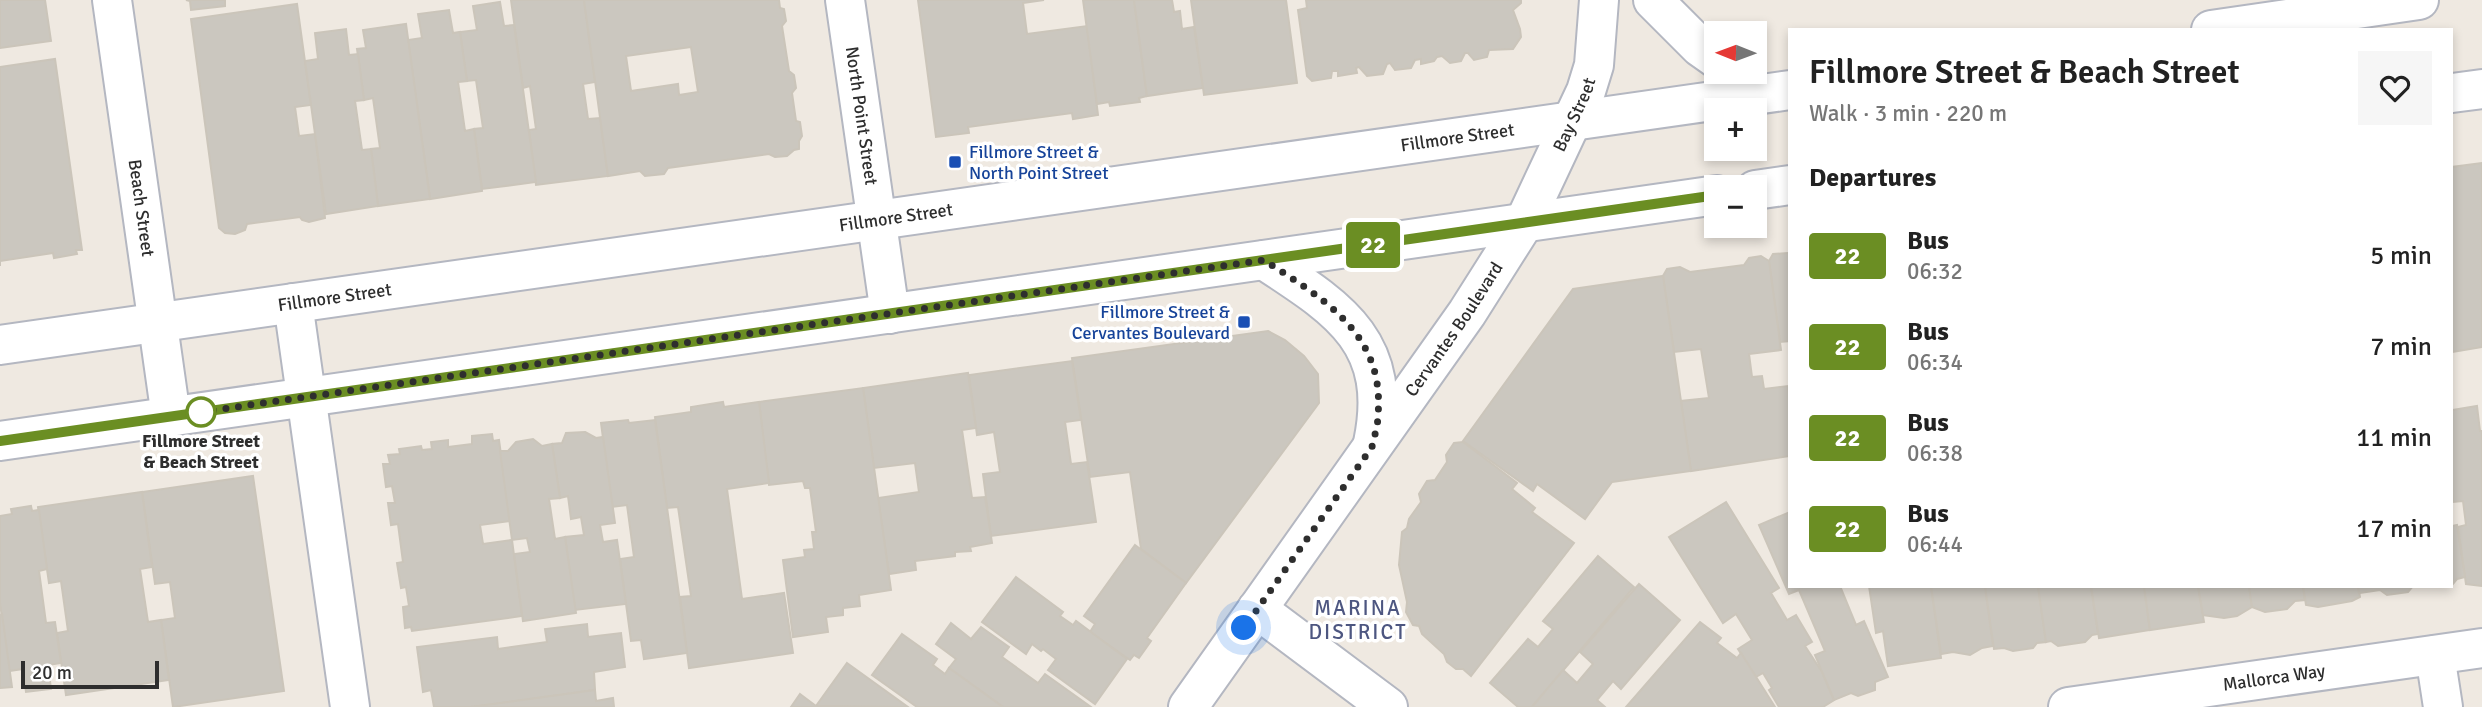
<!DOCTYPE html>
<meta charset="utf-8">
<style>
body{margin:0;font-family:Signika,sans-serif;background:#f6f6f6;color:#222;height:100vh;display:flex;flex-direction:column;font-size:26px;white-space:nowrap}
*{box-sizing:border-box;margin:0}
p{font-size:23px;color:#767676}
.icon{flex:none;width:38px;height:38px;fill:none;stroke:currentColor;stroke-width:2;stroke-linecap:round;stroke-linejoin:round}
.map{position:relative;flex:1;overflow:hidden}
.sheet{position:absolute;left:1788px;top:28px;width:665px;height:560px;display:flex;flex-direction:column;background:#fff;border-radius:0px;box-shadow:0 4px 10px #0003}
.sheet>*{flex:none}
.badge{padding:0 14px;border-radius:5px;font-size:24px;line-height:46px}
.needle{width:46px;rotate:271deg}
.fabs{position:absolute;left:1704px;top:21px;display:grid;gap:14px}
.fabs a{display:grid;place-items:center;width:63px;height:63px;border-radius:0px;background:#fff;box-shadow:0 4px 10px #0003;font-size:35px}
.scale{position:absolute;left:21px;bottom:18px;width:138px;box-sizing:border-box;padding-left:7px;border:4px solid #2e2e2e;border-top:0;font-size:19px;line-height:24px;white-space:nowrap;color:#2e2e2e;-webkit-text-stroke:5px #fff;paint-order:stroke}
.you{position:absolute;width:35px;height:35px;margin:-18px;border:5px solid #fff;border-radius:50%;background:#1a73e8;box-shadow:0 0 0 10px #1a73e833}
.map>.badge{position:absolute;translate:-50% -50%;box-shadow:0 0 0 4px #fff}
h2{padding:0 21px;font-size:26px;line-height:63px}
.round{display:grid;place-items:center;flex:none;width:74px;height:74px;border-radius:0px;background:#f6f6f6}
.summary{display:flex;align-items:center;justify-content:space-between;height:119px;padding:0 21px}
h1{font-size:33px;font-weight:600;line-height:52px}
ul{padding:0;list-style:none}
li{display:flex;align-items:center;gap:21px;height:91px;padding:0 21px}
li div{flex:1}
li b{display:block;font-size:26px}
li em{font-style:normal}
li .badge{min-width:77px;font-weight:700;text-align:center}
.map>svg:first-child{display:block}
.building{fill:#cbc7bf;stroke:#cbc5ba;stroke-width:2;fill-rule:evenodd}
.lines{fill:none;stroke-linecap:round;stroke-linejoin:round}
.minor-casing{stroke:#b4b7c1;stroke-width:42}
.tertiary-casing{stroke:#b4b7c1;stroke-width:42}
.minor{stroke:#fff;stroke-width:38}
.tertiary{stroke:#fff;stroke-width:38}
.line-casing{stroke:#fff;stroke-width:16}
.line{stroke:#6b8e23;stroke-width:10}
.walk{stroke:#2e2e2e;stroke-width:7;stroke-dasharray:0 12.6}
.transit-dot{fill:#1a4fb4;stroke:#fff;stroke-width:2.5}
.stop-dot{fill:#fff;stroke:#6b8e23;stroke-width:3.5}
.labels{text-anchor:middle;stroke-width:7;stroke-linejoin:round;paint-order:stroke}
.street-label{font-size:18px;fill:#2e2e2e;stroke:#fff}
.transit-label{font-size:18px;fill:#164399;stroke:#fff;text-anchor:start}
.stop-label{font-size:18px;font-weight:bold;fill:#2e2e2e;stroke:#fff}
.quarter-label{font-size:21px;letter-spacing:2px;fill:#4d5680;stroke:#fff}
</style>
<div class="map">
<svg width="2482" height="707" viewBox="0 0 2482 707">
<rect width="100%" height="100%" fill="#efe9e1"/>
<g class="building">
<polygon points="0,0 45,0 51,41 0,48"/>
<polygon points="186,0 225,0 225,6 191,10 190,1"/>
<polygon points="511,0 584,0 595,82 583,84 588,119 600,118 608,176 536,185 529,130 536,129 530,86 523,88"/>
<path d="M 584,0 L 779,0 L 780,8 L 784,9 L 786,21 L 782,26 L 789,71 L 794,75 L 796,88 L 792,93 L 796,121 L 800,122 L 802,136 L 799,141 L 799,149 L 794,150 L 787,156 L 775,157 L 769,154 L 668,168 L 664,174 L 645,176 L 640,171 L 608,176 ZM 691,47 L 698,92 L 679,95 L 678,84 L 631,91 L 626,56 Z"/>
<polygon points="918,0 1044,0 1023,3 1027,34 1087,26 1098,115 1073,119 1072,113 968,127 969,133 936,137"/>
<polygon points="1083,0 1134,0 1147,96 1139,98 1140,102 1110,106 1109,102 1097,104"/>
<polygon points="1134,0 1172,0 1174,12 1180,11 1182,29 1194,27 1203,88 1147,96"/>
<polygon points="1191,0 1286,0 1297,83 1204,95"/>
<polygon points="1306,0 1521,0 1521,3 1513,10 1520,29 1521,37 1513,49 1489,50 1487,57 1474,60 1468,53 1465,53 1461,61 1450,63 1442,56 1437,57 1434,61 1421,64 1421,59 1415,60 1411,68 1395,70 1390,63 1387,64 1383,74 1367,76 1359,67 1356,68 1357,73 1338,76 1338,71 1332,71 1331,78 1312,81 1307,76 1298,10 1307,8"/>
<polygon points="500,2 504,26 514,25 536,182 482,189 474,129 483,128 476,80 467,81 460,32 477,30 473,6"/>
<polygon points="297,4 311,105 295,107 299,136 315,134 325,218 309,222 302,220 300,217 247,224 245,230 235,234 225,233 219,228 191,19"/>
<polygon points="449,10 453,33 460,32 467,81 458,82 465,131 474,129 482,191 430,199 408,40 422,38 418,14"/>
<polygon points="406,24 430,199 378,206 371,149 380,148 373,98 364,100 357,49 366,48 363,30"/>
<polygon points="346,29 349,55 358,54 364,100 355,101 362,150 371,149 378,206 326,214 305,61 318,59 315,33"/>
<polygon points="55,59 82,250 76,250 77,254 54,258 53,253 0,261 0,266 0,67"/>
<polygon points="2482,163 2482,347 2452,352 2452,167"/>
<polygon points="1788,253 1790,254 1790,341 1780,342 1769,261 1773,254"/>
<polygon points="1761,256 1769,261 1781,350 1749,354 1752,377 1762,376 1764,389 1788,386 1790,406 1790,456 1691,471 1681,401 1709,398 1701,349 1674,352 1663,276 1667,269 1680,267 1690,272 1744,265 1749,258"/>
<polygon points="1663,276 1691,471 1612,482 1585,519 1537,484 1533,491 1463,441 1573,289"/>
<polygon points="1268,331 1285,340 1304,356 1318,374 1319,403 1186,583 1141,549 1130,472 1090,477 1072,358"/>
<polygon points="1072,361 1081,420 1065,422 1071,464 1087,462 1096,522 991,536 983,474 1000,472 994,432 977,435 969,375"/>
<polygon points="968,373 976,428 962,430 972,498 985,497 992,543 970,547 971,551 955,552 955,556 915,561 916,570 889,574 878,498 919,492 915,463 874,468 863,388"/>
<polygon points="863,388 891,590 859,595 860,606 843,608 843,615 826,617 828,632 793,637 783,560 805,557 804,550 814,549 812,532 816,532 810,488 805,488 803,481 769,485 759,402"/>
<polygon points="723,402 724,407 759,402 769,483 727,489 742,599 784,593 793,653 689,668 680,597 691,596 678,507 667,508 655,417 691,412 691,407"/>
<polygon points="2477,406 2480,431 2482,431 2482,586 2466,584 2458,527 2466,525 2463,501 2453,502 2452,488 2452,410"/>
<polygon points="628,420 629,423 655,420 687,653 644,659 641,640 631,641 620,559 634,557 627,505 612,507 601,423"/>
<polygon points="585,432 596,438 603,437 615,523 600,525 603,542 617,540 626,604 575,610 565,537 584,535 581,517 571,519 568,496 560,498 552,444 562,443 566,433"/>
<polygon points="492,434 493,441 499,440 510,521 480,525 483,544 512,540 522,616 412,631 411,627 405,628 403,607 409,606 406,587 401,588 397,563 403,562 398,524 391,525 388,503 395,503 392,486 386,487 383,464 390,464 388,455 400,454 399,449 421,446 422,450 432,449 431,442 448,440 448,447 472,444 472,436"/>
<polygon points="533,439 542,446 552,444 560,498 549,499 555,539 565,537 576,613 523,621 514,554 530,552 527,538 512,540 500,451 508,451 516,442"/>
<polygon points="1463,442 1517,483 1512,489 1535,508 1532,512 1574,543 1471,676 1463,669 1456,669 1447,662 1444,654 1422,634 1419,626 1413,625 1406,612 1407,602 1399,565 1402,532 1407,528 1409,519 1421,502 1419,494 1427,481 1435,480 1447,462 1446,455 1454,443"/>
<polygon points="253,476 284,691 173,707 161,620 175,618 170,582 155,584 142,492"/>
<polygon points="142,492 152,567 140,569 148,622 161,620 169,680 66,695 57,633 68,631 61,581 49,583 38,507"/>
<polygon points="1726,502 1779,588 1771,593 1787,620 1796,615 1812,642 1805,646 1822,672 1834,700 1823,707 1779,707 1769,690 1772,688 1763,673 1756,677 1738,649 1752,640 1736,614 1723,623 1669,537"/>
<polygon points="31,506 32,511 39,510 47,569 39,571 46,623 55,622 61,663 48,665 51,689 26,692 23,669 9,671 0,603 0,516 12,514 11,509"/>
<polygon points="1790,512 1790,586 1840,586 1856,625 1864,621 1888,677 1875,682 1875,690 1858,696 1851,693 1834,700 1815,655 1825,651 1799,590 1789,594 1759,525"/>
<polygon points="2457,525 2465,577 2457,579 2452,585 2452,526"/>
<polygon points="1135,545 1186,583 1147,638 1151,641 1139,658 1134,655 1130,660 1090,632 1095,624 1084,616"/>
<polygon points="1598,556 1634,587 1532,707 1518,707 1490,683 1528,639 1538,647 1553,629 1543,621"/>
<polygon points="1016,577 1063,612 1060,616 1073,625 1076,621 1127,659 1095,704 1048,670 1056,659 1043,649 1041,651 1032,644 1026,654 982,622"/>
<polygon points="1639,584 1680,620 1621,689 1613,681 1597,700 1605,707 1532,707 1563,670 1577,683 1593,664 1580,652"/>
<polygon points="1869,586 1931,586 1941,658 1888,666 1883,631 1876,633"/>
<polygon points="1931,586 1985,586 1993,646 1982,648 1970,655 1953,652 1941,654"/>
<polygon points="1985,586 2038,586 2046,642 2037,643 2033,648 2013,651 2004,648 1994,649"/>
<polygon points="2038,586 2091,586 2098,634 2092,635 2085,642 2058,646 2051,641 2046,642"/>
<polygon points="2091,586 2144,586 2150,630 2099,638"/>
<polygon points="2144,586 2198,586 2204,622 2150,630"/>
<polygon points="2198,586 2249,586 2252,607 2237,616 2224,618 2203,615"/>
<polygon points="2249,586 2303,586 2305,600 2295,601 2287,609 2265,612 2252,607"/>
<polygon points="2303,586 2358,586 2360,597 2352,601 2318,607 2306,605"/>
<polygon points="2358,586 2413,586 2408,592 2387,595 2380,590 2359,593"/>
<polygon points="2,614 12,687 0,688 0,615"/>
<polygon points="1700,622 1721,638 1717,643 1737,658 1741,653 1775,707 1626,707"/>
<polygon points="951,623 971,639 981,627 1009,647 1002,657 1038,683 1045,674 1091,707 1003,707 949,668 956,659 936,644"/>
<polygon points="587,624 588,637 621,633 625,667 594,672 595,690 471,707 434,707 431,690 423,692 417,647 497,637 498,649 547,642 545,629"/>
<polygon points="902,634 937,659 933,665 945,674 949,668 1003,707 917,707 872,675"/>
<polygon points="847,663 908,707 816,706"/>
<polygon points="595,690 596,701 613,698 614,707 471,707"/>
<polygon points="800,694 816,706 818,707 791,707"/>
</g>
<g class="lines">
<defs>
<g id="minor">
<path id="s1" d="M 112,0 L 171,417"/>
<path id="s2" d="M 845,0 L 890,314"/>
<polyline points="293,303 350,707"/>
<polyline points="1257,609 1388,707"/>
<polyline points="2435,655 2443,707"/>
<path id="s3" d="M 2068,707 L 2482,648"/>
</g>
<g id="tertiary">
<polyline points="1653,0 1700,47 1717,59"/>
<polyline points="2211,30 2419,0"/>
<polyline points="2452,93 2482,89"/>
<polyline points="1755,190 1790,185"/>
<path d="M 1264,260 C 1339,309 1394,342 1373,443"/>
<path id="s4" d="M 0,345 L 1790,90"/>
<polyline points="0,441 1717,195"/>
<path id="s5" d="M 1188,707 L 1467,313 L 1524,223 L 1586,91 L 1594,65 L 1599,0"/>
</g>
</defs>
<use href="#minor" class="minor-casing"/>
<use href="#tertiary" class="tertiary-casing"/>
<use href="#minor" class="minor"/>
<use href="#tertiary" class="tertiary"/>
</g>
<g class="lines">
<defs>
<polyline id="line" points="0,441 1717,195"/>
</defs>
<use href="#line" class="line-casing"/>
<use href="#line" class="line"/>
<path class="walk" d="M 201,412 L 1264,260 C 1323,299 1385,333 1378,415 C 1378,426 1374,437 1372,447 L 1244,628"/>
</g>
<g class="transit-dot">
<rect x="948" y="155" width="14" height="14" rx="3.5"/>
<rect x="1237" y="315" width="14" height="14" rx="3.5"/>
</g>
<circle class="stop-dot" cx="201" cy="412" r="14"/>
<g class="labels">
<g class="street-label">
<text dy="6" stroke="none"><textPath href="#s2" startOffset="117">North Point Street</textPath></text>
<text dy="6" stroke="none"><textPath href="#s5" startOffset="709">Bay Street</textPath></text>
<text dy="6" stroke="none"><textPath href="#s4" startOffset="1472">Fillmore Street</textPath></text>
<text dy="6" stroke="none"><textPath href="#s1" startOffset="210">Beach Street</textPath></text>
<text dy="6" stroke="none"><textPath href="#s4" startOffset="905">Fillmore Street</textPath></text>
<text dy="6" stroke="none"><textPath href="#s4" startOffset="338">Fillmore Street</textPath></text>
<text dy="6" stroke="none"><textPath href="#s5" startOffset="462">Cervantes Boulevard</textPath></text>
<text dy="6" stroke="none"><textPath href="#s3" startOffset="208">Mallorca Way</textPath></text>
</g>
<g class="transit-label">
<text x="969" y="158">Fillmore Street &amp;<tspan x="969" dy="21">North Point Street</tspan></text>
<text x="1230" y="318" text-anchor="end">Fillmore Street &amp;<tspan x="1230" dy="21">Cervantes Boulevard</tspan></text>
</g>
<g class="stop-label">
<text x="201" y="447">Fillmore Street<tspan x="201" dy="21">&amp; Beach Street</tspan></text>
</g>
<g class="quarter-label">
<text x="1358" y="615">MARINA<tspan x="1358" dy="24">DISTRICT</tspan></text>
</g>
</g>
</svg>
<div class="fabs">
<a><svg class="needle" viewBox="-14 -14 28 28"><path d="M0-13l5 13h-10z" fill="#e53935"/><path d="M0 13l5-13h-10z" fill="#767676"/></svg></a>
<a>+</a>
<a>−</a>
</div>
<div class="scale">20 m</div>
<div class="you" style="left:1244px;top:628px"></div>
<b class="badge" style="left:1373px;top:245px;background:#6b8e23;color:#fff">22</b>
<section class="sheet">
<div class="summary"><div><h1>Fillmore Street &amp; Beach Street</h1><p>Walk · 3 min · 220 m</p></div><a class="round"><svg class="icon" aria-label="heart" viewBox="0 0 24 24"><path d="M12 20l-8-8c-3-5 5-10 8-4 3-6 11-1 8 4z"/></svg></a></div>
<h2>Departures</h2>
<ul>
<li><span class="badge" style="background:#6b8e23;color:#fff">22</span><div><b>Bus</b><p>06:32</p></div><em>5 min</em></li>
<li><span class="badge" style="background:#6b8e23;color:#fff">22</span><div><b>Bus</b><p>06:34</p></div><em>7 min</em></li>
<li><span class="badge" style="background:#6b8e23;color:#fff">22</span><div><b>Bus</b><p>06:38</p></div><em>11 min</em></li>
<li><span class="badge" style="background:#6b8e23;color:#fff">22</span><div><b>Bus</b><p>06:44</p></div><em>17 min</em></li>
</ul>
</section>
</div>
